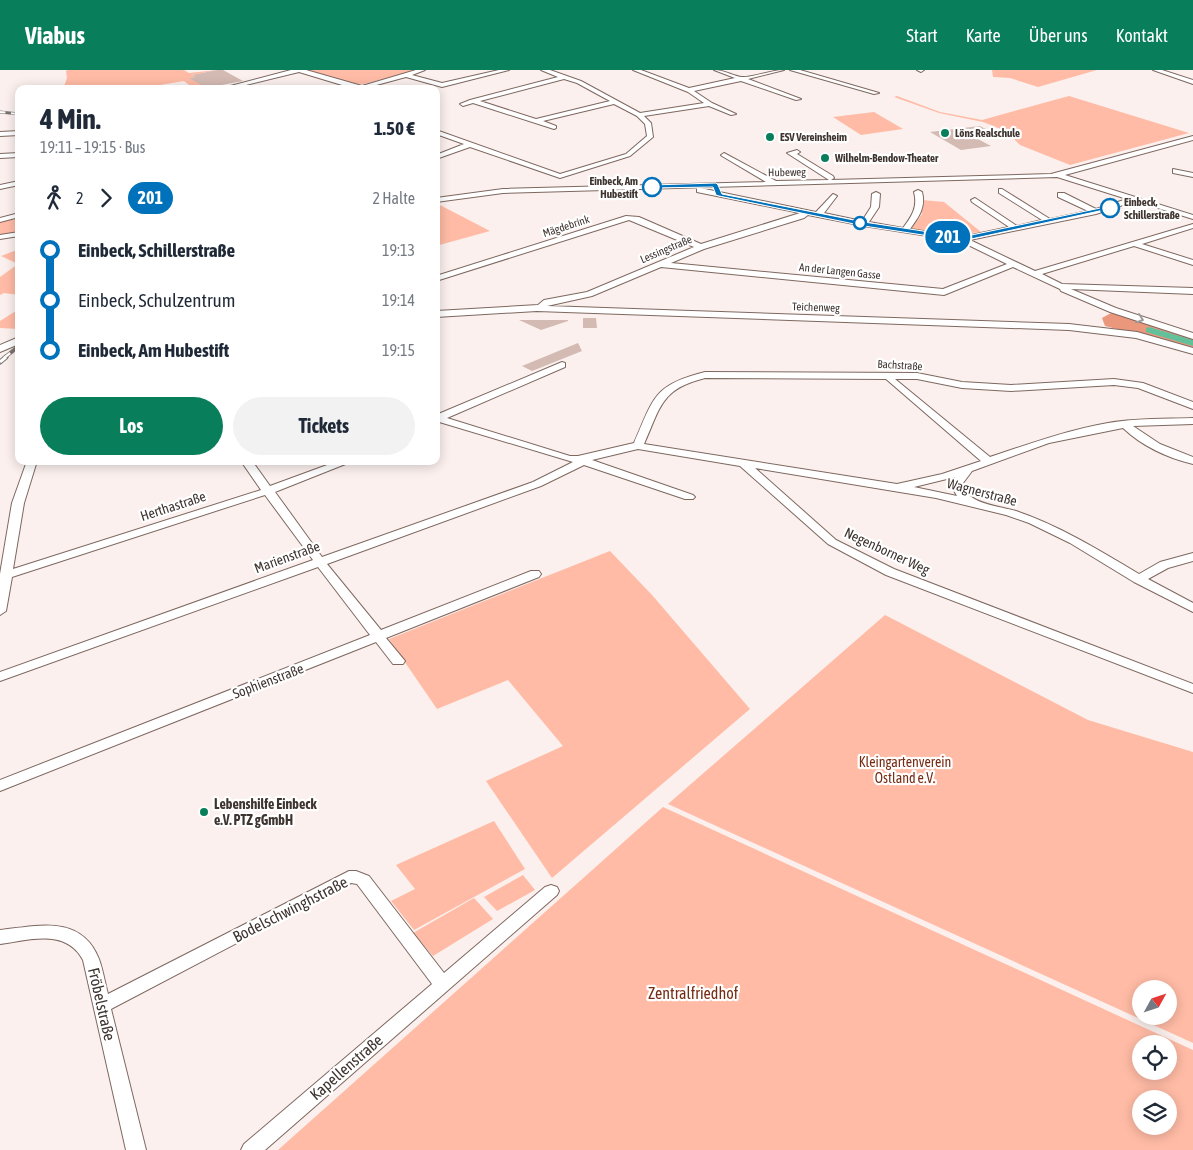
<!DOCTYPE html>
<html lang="de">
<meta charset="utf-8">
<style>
body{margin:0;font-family:"Asap Condensed",sans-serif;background:#f2f2f3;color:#1f2937;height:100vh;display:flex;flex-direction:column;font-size:19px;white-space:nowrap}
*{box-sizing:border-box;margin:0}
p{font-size:16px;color:#747a83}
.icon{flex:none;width:28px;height:28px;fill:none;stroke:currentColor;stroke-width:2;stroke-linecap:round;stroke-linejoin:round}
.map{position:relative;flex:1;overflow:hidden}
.drawer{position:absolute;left:15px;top:15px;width:425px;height:380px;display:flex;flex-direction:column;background:#fff;border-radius:10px;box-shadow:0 2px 12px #0003}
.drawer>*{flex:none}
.badge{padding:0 10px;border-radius:16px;font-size:18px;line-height:32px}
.needle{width:32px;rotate:50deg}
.tools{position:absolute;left:1132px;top:910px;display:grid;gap:10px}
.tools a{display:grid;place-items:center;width:45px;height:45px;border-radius:50%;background:#fff;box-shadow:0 2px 12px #0003;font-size:25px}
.map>.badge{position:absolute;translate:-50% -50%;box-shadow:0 0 0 2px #fff}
.legs{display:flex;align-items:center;gap:8px;height:55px;padding:0 25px;font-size:16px}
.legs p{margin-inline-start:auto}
.headline{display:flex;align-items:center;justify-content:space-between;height:85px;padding:0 25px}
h1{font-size:28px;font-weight:700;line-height:38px}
.action{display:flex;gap:10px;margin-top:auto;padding:10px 25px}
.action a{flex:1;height:58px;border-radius:30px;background:#097e5b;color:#fff;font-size:20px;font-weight:700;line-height:58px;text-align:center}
.action a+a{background:#f2f2f3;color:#1f2937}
ul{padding:0 25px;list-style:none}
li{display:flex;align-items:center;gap:18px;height:50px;font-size:19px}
li i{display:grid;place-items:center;width:8px;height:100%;margin:0 6px;background:currentColor}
li i::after{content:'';width:12px;height:12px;margin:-6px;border:4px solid;border-radius:50%;background:#fff}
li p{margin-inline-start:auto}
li:first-child i{background:linear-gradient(#0000 50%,currentColor 0)}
li:last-child i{background:linear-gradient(currentColor 50%,#0000 0)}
header{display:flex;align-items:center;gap:30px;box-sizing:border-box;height:70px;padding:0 25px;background:#097e5b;color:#fff}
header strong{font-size:24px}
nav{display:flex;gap:28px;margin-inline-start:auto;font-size:18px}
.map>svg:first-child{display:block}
.green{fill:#ffbba5;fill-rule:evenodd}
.forest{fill:#ea977c}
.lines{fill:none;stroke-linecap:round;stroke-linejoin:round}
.canal{fill:#62c19b;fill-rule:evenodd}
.building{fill:#d3bab2}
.minor-casing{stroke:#7e6860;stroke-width:2}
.minor{fill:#fff;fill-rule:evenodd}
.rail-far2-casing{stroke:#7d736f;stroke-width:3}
.rail-far1-casing{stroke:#7d736f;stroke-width:4}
.rail-casing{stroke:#7d736f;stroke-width:5}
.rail-far2{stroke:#fff;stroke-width:2;stroke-dasharray:5.5;stroke-linecap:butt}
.rail-far1{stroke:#fff;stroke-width:2.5;stroke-dasharray:8;stroke-linecap:butt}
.rail{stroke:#fff;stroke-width:3;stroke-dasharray:9;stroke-linecap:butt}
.oneway{stroke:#9e9a98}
.line-1{fill:#0072bc;stroke:#fff}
.poi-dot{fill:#097e5b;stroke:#fff;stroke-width:2}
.stop-1-dot{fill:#fff;stroke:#0072bc;stroke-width:2.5}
.labels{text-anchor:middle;stroke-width:4.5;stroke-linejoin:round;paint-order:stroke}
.far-poi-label{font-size:11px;font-weight:bold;fill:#3e3430;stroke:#fff;text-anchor:start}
.far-street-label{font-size:11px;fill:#3e3430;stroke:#fff}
.far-stop-label{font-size:11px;font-weight:bold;fill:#3e3430;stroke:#fff;text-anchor:end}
.street-label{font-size:14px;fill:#3e3430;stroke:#fff}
.park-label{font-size:14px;fill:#762c13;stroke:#fff}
.poi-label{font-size:14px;font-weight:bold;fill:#3e3430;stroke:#fff;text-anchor:start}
.near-street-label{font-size:16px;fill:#3e3430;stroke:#fff}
.near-park-label{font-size:16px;fill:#762c13;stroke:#fff}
</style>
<header>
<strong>Viabus</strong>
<nav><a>Start</a><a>Karte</a><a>Über uns</a><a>Kontakt</a></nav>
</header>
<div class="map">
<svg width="1193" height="1080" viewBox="0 0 1193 1080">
<rect width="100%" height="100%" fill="#fbf0ed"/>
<g class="green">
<polygon points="68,0 184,0 189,3 217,0 192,5 195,7 190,8 207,18 190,19 193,18 184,11 136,19 63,19 67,8 66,1"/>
<polygon points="305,0 417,0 364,14 348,13"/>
<polygon points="992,0 1097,0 1038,17 1010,8 993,7"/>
<polygon points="897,26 940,42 982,50 1069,26 1189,63 1070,95 1020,75 1006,61 983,52 939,43 894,27"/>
<polygon points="874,42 903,59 861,65 833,47"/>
<polygon points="922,130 944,132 981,162 951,165 911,159 922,144"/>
<polygon points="436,133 490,161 436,176"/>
<polygon points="19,148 19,162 0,166 0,152"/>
<polygon points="14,181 19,183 19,225 4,223 0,225 0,207 18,194 1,186"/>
<polygon points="19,239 19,259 0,258 0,251"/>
<polygon points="610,481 652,525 750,639 552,808 486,711 563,676 508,610 437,639 389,569"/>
<path d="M 885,545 L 1088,650 L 1193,682 L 1193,973 L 668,734 ZM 1141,919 L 1169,919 L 1169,946 L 1141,946 Z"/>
<path d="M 663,737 L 1193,980 L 1193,1080 L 278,1080 ZM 1141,974 L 1169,974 L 1169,1001 L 1141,1001 ZM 1141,1029 L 1169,1029 L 1169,1056 L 1141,1056 Z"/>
<polygon points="494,751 525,799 414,860 391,831 415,819 396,795"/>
<polygon points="523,805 535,820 497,841 484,827"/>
<polygon points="474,828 493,849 433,886 413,863"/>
</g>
<polygon class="forest" points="1111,243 1193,267 1193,278 1105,256 1102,248"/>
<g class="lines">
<polygon class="canal" points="1149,257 1193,270 1193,276 1146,262 1146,258"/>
</g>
<g class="building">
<polygon points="217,0 223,0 243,11 206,18 189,8 195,7 192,5"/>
<polygon points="980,56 995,64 974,67 991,76 961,80 930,62"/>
<polygon points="583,248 596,248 597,258 583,258"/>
<polygon points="519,250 568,250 568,251 541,260"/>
<polygon points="578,273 582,281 532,301 522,296"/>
</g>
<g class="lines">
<defs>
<g id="minor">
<polygon points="291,0 306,0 362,16 416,0 425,0 412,5 442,13 499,0 509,0 442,17 406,7 369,17 371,19 359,19 342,15 299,2 230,19 219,19"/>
<path d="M 541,0 L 550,0 L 581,11 L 640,43 L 704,33 L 688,22 L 633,0 L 641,0 L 689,18 L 735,8 L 714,0 C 724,0 731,5 741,7 C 753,8 770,0 784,0 L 748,9 L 801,29 L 796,30 L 741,11 L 694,21 L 712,33 L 736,44 L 731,45 L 709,36 L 644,46 L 651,53 L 653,67 L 630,86 L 560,108 L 470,77 L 436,89 L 436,85 L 464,74 L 436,64 L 436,60 L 560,104 L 626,84 L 647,66 L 645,54 L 637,46 L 614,34 L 543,51 L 556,56 L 556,58 L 554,59 L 473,33 L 463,36 L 460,34 L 470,30 L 558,7 ZM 564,9 L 577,13 L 610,31 L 536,49 L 480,31 Z"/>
<polygon points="790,0 800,0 879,23 874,24"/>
<polygon points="917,0 924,0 921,2"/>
<polygon points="1153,0 1162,0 1193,10 1193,14"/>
<polygon points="19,61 19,65 0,66 0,62"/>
<path d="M 1193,66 L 1193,70 L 1065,105 L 1193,145 L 1193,149 L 1135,131 L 1096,144 L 970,170 L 1035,201 L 1193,154 L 1193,158 L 1142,174 L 1193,190 L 1193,195 L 1134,176 L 1042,204 L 1062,214 L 1193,218 L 1193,224 L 1071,219 L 1116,238 L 1193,263 L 1193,269 L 1110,242 L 1061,221 L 1060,219 L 1013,197 L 944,225 L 661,197 L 592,226 L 547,236 L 1069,254 L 1137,262 L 1193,278 L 1193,284 L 1136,268 L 1069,260 L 537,241 L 436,247 L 436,241 L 538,235 L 544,230 L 587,222 L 694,177 L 629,150 L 436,211 L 436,206 L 626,146 L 639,147 L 701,174 L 800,143 L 697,122 L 697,118 L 700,118 L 816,142 L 833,124 L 837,126 L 824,143 L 862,151 L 871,137 L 872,124 L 876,122 L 880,124 L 879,137 L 869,152 L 903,158 C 912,146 918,137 914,122 L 918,120 L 922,122 C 926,137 919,147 910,159 L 962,167 L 1009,157 L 972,132 L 971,130 L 975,128 L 1017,156 L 1042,150 L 999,123 L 999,119 L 1002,119 L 1050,149 L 1088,141 L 1058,127 L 1058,123 L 1064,123 L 1096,139 L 1127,129 L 1057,107 L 503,123 L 436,132 L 436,128 L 503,119 L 766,112 L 722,86 L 721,85 L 724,83 L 776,111 L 829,110 L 787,83 L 797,80 L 800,82 L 797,84 L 833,106 L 834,108 L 831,110 L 1051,104 ZM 808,145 L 864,156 L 960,171 L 1007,194 L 943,219 L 671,193 L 704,179 L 804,148 Z"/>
<polygon points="19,83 19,87 0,88 0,84"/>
<polygon points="1173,99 1193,103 1193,107 1173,103"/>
<polygon points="19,111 19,115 0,119 0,115"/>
<polygon points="19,143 19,147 0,152 0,148"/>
<polygon points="19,162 19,166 0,169 0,165"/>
<polygon points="19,267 19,274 0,282 0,275"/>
<path d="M 562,292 L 565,293 L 565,297 L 447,348 L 570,386 L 578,386 L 634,373 C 654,328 653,315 705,302 L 917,303 L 962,312 L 1011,315 L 1114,309 L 1143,313 L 1193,332 L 1193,339 L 1138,318 L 1114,315 L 1011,321 L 962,318 L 917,309 L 895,309 L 990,387 C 1029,374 1068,360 1108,353 C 1136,348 1165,349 1193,348 L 1193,354 L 1133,356 L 1160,374 L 1193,387 L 1193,394 C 1168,388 1142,376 1123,358 L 1049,373 L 972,401 L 963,413 C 964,434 1000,436 1016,441 C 1060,456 1099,480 1139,504 L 1160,492 L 1193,483 L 1193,491 L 1168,498 L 1148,509 L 1193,533 L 1193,542 L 1134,512 L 1070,473 L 1029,453 L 1006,445 L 936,428 L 755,398 L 836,470 L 894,499 L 1193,614 L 1193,623 L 886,505 L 828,474 L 740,396 L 638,379 L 592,390 L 693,425 L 695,427 L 693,429 L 685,429 L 584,395 L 541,416 L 327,494 L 381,560 L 531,501 L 539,501 L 541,504 L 539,507 L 386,568 L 405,591 L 403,594 L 393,594 L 376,572 L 0,721 L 0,710 L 370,565 L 318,497 L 0,611 L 0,602 L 313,490 L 265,425 L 12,507 L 6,541 L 0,545 L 0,504 L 12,433 L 27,391 L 37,391 L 24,433 L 13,499 L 261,420 L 241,391 L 252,391 L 270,416 L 338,391 L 353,391 L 275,422 L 322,487 L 533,412 L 573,392 L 436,351 L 436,345 ZM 705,308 L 886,309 L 981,391 L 942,404 L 897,414 L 644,374 C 661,336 661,319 705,308 ZM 955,407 L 952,417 L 957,426 L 914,417 Z"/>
<path d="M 349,801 L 356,801 L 369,806 L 444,903 L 545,817 L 551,815 L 557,817 L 559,821 L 557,825 L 265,1080 L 241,1080 L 244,1074 L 432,914 L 357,814 L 351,813 L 111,939 L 146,1080 L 126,1080 L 83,890 C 66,858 29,870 0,874 L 0,860 C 38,856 81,844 99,889 C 103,900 105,913 108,924 Z"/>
</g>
</defs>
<use href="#minor" class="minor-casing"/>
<use href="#minor" class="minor"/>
<defs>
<polyline id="rail-far2" points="0,42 19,44"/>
<polyline id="rail-far1" points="4,288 19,276"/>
<polyline id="rail" points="0,292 6,287"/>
</defs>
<use href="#rail-far2" class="rail-far2-casing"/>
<use href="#rail-far1" class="rail-far1-casing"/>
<use href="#rail" class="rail-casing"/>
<use href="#rail-far2" class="rail-far2"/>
<use href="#rail-far1" class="rail-far1"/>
<use href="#rail" class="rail"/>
</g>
<defs><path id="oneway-chevron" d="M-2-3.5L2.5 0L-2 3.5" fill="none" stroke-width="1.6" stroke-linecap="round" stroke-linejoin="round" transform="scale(1.25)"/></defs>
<use class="oneway" href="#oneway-chevron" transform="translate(1140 249) rotate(19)"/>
<polygon class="line-1" points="716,113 718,115 722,124 864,152 962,167 1110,136 1113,138 962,171 864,156 719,126 716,125 713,117 652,118 649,117 652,115"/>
<g class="poi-dot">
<circle cx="945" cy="63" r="5"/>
<circle cx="770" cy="67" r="5"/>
<circle cx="825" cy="88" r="5"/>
<circle cx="204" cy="742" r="5"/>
</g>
<g class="stop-1-dot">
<circle cx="652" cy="117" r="9"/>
<circle cx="1110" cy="138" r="9"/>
<circle cx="860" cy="153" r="6"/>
</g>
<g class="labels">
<g class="far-poi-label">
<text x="955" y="67">Löns Realschule</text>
<text x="780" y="71">ESV Vereinsheim</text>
<text x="835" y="92">Wilhelm-Bendow-Theater</text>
</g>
<g class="far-street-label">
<text transform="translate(787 102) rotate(-1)" y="4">Hubeweg</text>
<text transform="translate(566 156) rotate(-18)" y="4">Mägdebrink</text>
<text transform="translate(666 179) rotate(-23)" y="4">Lessingstraße</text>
<text transform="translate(840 201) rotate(6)" y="4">An der Langen Gasse</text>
<text transform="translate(816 237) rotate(2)" y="4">Teichenweg</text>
<text transform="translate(900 295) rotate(3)" y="4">Bachstraße</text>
</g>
<g class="far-stop-label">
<text x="638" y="115">Einbeck, Am<tspan x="638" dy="13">Hubestift</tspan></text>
<text x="1124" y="136" text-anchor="start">Einbeck,<tspan x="1124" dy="13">Schillerstraße</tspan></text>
</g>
<g class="street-label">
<text transform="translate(982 422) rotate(15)" y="5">Wagnerstraße</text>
<text transform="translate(173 436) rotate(-18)" y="5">Herthastraße</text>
<text transform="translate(887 481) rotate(25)" y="5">Negenborner Weg</text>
<text transform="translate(287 487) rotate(-20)" y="5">Marienstraße</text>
<text transform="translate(268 611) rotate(-21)" y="5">Sophienstraße</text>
</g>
<g class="park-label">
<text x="905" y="697">Kleingartenverein<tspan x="905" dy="16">Ostland e.V.</tspan></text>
</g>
<g class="poi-label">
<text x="214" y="739">Lebenshilfe Einbeck<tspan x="214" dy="16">e.V. PTZ gGmbH</tspan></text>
</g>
<g class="near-street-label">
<text transform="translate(290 839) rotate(-27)" y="6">Bodelschwinghstraße</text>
<text transform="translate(102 934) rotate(77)" y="6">Fröbelstraße</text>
<text transform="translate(346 997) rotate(-41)" y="6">Kapellenstraße</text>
</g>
<g class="near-park-label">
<text x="693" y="929">Zentralfriedhof</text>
</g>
</g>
</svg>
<div class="tools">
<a><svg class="needle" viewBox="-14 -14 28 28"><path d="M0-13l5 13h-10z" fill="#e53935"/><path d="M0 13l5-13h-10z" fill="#747a83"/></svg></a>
<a><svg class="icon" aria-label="locate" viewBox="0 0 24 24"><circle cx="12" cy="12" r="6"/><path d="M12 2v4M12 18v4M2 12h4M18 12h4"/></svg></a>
<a><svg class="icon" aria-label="layers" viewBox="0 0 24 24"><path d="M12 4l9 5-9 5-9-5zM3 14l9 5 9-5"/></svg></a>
</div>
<b class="badge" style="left:948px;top:167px;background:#0072bc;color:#fff">201</b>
<section class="drawer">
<div class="headline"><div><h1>4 Min.</h1><p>19:11 – 19:15 · Bus</p></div><b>1.50 €</b></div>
<div class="legs"><svg class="icon" aria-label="walk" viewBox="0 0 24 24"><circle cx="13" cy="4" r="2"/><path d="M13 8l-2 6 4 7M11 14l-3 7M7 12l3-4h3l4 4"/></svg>2<svg class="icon" aria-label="forward" viewBox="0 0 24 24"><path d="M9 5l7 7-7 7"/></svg><b class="badge" style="background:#0072bc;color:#fff">201</b><p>2 Halte</p></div>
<ul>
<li><i style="color:#0072bc"></i><b>Einbeck, Schillerstraße</b><p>19:13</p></li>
<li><i style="color:#0072bc"></i><span>Einbeck, Schulzentrum</span><p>19:14</p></li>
<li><i style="color:#0072bc"></i><b>Einbeck, Am Hubestift</b><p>19:15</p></li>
</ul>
<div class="action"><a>Los</a><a>Tickets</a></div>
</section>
</div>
